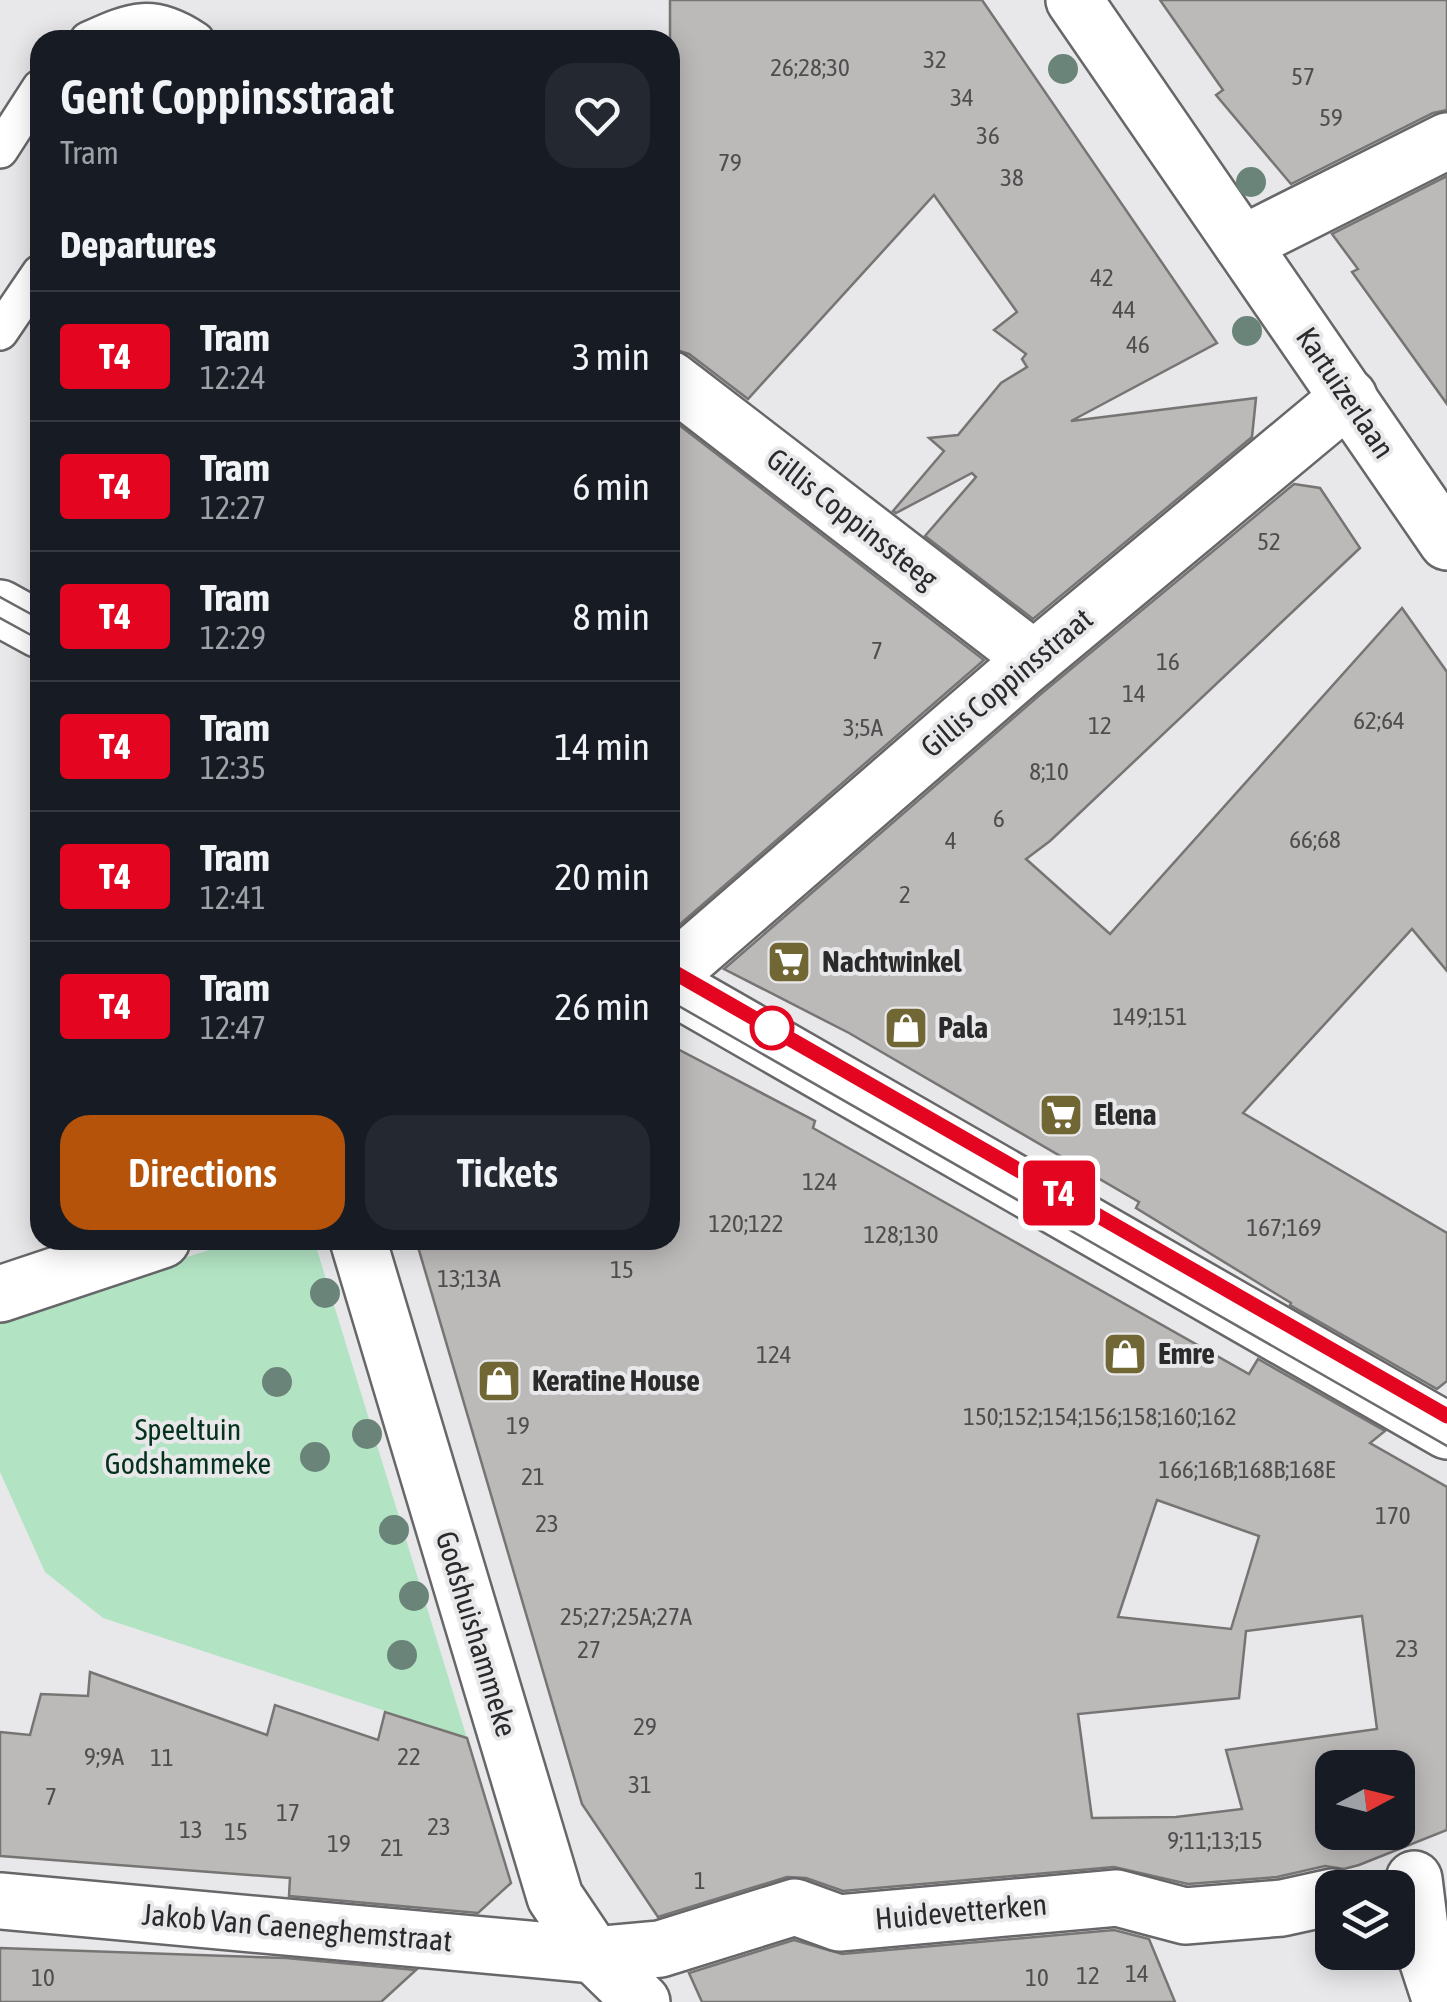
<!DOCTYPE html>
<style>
body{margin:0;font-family:"Asap Condensed",sans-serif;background:#242831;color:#f1f3f6;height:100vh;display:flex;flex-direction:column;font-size:38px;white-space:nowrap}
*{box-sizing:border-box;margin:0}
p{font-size:32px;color:#9ea1a6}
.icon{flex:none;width:55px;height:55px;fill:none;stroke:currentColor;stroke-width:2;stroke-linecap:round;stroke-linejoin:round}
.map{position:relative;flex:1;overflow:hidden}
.panel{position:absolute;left:30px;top:30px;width:650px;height:1220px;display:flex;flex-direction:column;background:#171b24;border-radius:30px;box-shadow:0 5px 25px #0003}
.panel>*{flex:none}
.badge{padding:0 20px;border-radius:8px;font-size:35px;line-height:65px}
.needle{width:65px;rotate:83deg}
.fabs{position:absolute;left:1315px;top:1750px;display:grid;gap:20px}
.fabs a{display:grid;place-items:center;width:100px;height:100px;border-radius:20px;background:#171b24;box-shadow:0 5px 25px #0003;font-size:50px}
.map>.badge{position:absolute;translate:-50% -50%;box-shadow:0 0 0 5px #fff}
h2{padding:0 30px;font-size:38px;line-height:90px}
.round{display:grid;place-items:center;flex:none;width:105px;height:105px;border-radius:30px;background:#242831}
.head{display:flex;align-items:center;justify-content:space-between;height:170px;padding:0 30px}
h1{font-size:48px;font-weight:600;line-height:75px}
.action{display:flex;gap:20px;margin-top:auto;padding:20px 30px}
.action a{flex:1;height:115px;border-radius:30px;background:#b45309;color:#fff;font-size:40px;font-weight:600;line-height:115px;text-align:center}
.action a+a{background:#242831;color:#f1f3f6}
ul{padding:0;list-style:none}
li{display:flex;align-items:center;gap:30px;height:130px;padding:0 30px;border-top:2px solid #363941}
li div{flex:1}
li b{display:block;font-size:38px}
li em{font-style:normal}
li .badge{min-width:110px;font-weight:700;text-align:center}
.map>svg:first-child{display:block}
.green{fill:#b2e4c3}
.building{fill:#bcb9b9;stroke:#777474;stroke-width:2.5;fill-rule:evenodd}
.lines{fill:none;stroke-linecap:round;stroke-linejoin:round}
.service-casing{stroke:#676769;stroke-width:40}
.minor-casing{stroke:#676769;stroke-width:60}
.tertiary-casing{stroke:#676769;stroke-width:60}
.service{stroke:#fff;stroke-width:35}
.minor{stroke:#fff;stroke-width:55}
.tertiary{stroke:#fff;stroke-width:55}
.tram{stroke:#6c6c6d;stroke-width:2.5}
.tree{fill:#6b8479}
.line-casing{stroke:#fff;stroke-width:22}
.line{stroke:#e40521;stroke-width:15}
.stop-dot{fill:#fff;stroke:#e40521;stroke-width:5}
.labels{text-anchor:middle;stroke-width:8;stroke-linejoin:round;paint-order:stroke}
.number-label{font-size:25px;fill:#4e4e4e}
.street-label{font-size:30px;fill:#2a2a2b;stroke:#e8e8ea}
.poi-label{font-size:30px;font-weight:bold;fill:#2a2a2b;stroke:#e8e8ea;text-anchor:start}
.park-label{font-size:30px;fill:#05321c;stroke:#e8e8ea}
</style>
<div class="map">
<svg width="1447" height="2002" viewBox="0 0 1447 2002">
<rect width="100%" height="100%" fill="#e8e8ea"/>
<polygon class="green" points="241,1240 314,1240 467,1738 103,1618 45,1572 0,1472 0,1316"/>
<g class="building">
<polygon points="670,0 982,0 1217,343 1071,421 1256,398 1252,437 1033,619 925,536 976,477 972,473 896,513 893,511 944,451 929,438 958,435 1001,383 1027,367 1022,359 1026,354 994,330 1017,312 934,195 748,399 689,354 670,348"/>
<polygon points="1160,0 1447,0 1447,110 1433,113 1291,184 1216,95 1223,90"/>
<polygon points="1447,176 1447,404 1352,272 1358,269 1332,234"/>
<polygon points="670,418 984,660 670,933"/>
<polygon points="1294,484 1320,488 1360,548 1050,841 1026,859 1110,934 1402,608 1447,672 1447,971 1412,929 1243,1113 1447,1233 1447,1381 1437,1389 1290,1305 1291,1303 1136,1208 1139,1202 849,1033 724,969 1042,693"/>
<path d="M 670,1045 L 815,1121 L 813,1128 L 1249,1374 L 1258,1359 L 1385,1431 L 1370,1443 L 1447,1487 L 1447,1830 L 1359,1865 L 1344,1869 L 1325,1866 L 1277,1877 L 1188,1884 L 1114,1867 L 843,1891 L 806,1878 L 787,1877 L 658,1917 L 582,1804 L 416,1240 L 670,1240 ZM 1157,1500 L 1259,1536 L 1231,1629 L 1118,1617 ZM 1362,1616 L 1377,1729 L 1226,1750 L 1242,1809 L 1176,1817 L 1092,1818 L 1078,1714 L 1239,1698 L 1246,1631 ZM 1332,1768 L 1398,1768 L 1398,1832 L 1332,1832 Z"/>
<polygon points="90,1672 267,1735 275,1705 378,1740 385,1712 467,1738 511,1883 478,1913 289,1896 290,1878 0,1856 0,1732 30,1735 41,1694 88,1696"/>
<polygon points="1114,1930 1149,1939 1175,2002 702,2002 689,1973 794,1940 842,1954"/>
<polygon points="0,1948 286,1958 416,1970 381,2002 0,2002"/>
</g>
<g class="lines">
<defs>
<g id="service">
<path d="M 88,40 C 132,20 153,11 196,40"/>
<polyline points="0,150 40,88"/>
<polyline points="0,332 40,273"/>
</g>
<g id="minor">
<polyline points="1074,0 1447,542"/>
<polyline points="1242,244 1447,141"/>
<polyline points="670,379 1034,659"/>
<polyline points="670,974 1022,669 1349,397"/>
<polyline points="358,1240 555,1897 594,1955 642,2002"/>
<polyline points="0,1294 162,1240"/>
<polyline points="1414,1879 1422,1944 1441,2002"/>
<polyline points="0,1901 594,1955 660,1949 795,1907 839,1923 1117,1898 1185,1916 1282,1908 1332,1897"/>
</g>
<g id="tertiary">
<polyline points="0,608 40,630"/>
<polyline points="670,985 1447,1431"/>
</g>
</defs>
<use href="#service" class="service-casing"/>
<use href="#minor" class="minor-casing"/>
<use href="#tertiary" class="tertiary-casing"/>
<use href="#service" class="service"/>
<use href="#minor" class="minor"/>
<use href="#tertiary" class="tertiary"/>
<g class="tram">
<polyline points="0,597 40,619"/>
<polyline points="0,618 40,640"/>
<polyline points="670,970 1447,1416"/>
<polyline points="670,1001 1447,1446"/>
</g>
</g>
<g class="tree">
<circle cx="1063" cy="69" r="15"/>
<circle cx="1251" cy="182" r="15"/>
<circle cx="1247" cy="331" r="15"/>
<circle cx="325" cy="1293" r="15"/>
<circle cx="277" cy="1382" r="15"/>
<circle cx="367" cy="1434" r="15"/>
<circle cx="315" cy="1457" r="15"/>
<circle cx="394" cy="1530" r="15"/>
<circle cx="414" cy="1596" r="15"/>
<circle cx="402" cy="1655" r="15"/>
</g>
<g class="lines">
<defs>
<polyline id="line" points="670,970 1447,1416"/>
</defs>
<use href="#line" class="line-casing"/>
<use href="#line" class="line"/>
</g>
<defs>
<symbol id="supermarket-square" viewBox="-11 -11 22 22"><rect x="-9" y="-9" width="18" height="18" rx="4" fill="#716734" stroke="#e8e8ea"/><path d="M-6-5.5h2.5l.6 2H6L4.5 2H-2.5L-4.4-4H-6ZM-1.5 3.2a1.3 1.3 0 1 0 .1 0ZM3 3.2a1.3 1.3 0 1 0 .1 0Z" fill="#fff"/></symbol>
<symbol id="shop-square" viewBox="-11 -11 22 22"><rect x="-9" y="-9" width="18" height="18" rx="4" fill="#716734" stroke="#e8e8ea"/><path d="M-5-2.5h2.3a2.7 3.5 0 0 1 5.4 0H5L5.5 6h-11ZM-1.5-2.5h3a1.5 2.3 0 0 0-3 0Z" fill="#fff"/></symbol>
</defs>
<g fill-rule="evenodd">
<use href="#supermarket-square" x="764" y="937" width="50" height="50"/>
<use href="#shop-square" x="881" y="1003" width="50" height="50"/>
<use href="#supermarket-square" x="1036" y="1090" width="50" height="50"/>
<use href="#shop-square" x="1100" y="1329" width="50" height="50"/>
<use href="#shop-square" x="474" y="1356" width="50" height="50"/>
</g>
<circle class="stop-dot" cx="772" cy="1028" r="20"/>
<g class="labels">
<g class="number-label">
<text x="935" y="68">32</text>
<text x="810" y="76">26;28;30</text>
<text x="1303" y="85">57</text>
<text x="962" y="106">34</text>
<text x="1331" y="126">59</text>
<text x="988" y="144">36</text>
<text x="730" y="171">79</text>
<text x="1012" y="186">38</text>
<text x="1102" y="286">42</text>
<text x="1124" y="318">44</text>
<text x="1138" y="353">46</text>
<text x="1269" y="550">52</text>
<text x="877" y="659">7</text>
<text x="1168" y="670">16</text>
<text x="1134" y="702">14</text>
<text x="1379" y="729">62;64</text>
<text x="1100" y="734">12</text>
<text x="863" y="736">3;5A</text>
<text x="1049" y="780">8;10</text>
<text x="999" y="827">6</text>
<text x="1315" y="848">66;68</text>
<text x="951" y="849">4</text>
<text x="905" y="903">2</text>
<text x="1150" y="1025">149;151</text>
<text x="820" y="1190">124</text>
<text x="746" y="1232">120;122</text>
<text x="1284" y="1236">167;169</text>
<text x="901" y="1243">128;130</text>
<text x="622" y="1278">15</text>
<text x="469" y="1287">13;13A</text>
<text x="774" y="1363">124</text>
<text x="1100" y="1425">150;152;154;156;158;160;162</text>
<text x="518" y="1434">19</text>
<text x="1247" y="1478">166;16B;168B;168E</text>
<text x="533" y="1485">21</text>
<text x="1393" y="1524">170</text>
<text x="547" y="1532">23</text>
<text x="626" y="1625">25;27;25A;27A</text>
<text x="1407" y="1657">23</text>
<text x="589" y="1658">27</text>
<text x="645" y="1735">29</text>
<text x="104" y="1765">9;9A</text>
<text x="409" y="1765">22</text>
<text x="162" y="1766">11</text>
<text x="640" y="1793">31</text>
<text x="51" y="1805">7</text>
<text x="288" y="1821">17</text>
<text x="439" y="1835">23</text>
<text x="191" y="1838">13</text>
<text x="236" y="1840">15</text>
<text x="1215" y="1849">9;11;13;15</text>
<text x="339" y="1852">19</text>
<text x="392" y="1856">21</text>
<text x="700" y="1889">1</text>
<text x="1137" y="1982">14</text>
<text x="1088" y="1984">12</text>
<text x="43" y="1986">10</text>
<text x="1037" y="1986">10</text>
</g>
<g class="street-label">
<text transform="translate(1345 393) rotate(56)" y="10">Kartuizerlaan</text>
<text transform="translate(852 519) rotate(38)" y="10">Gillis Coppinssteeg</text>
<text transform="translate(1007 683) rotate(-40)" y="10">Gillis Coppinsstraat</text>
<text transform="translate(476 1634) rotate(73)" y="10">Godshuishammeke</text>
<text transform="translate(961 1912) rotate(-5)" y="10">Huidevetterken</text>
<text transform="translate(297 1928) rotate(5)" y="10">Jakob Van Caeneghemstraat</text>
</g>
<g class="poi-label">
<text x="822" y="972">Nachtwinkel</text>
<text x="938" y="1038">Pala</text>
<text x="1094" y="1125">Elena</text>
<text x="1158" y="1364">Emre</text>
<text x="532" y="1391">Keratine House</text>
</g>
<g class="park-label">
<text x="188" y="1440">Speeltuin<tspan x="188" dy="34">Godshammeke</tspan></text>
</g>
</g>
</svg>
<div class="fabs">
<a><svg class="needle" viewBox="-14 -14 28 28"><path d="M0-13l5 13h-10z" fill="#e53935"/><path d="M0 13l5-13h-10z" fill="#9ea1a6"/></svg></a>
<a><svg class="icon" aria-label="layers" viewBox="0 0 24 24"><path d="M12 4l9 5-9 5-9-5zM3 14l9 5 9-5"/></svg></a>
</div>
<b class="badge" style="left:1059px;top:1193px;background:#e40521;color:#fff">T4</b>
<section class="panel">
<div class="head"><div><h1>Gent Coppinsstraat</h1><p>Tram</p></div><a class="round"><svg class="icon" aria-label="heart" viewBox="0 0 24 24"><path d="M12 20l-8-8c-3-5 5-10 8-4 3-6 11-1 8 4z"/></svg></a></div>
<h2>Departures</h2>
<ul>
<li><span class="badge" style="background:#e40521;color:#fff">T4</span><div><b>Tram</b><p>12:24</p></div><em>3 min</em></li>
<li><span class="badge" style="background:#e40521;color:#fff">T4</span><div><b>Tram</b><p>12:27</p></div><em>6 min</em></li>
<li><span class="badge" style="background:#e40521;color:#fff">T4</span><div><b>Tram</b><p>12:29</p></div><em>8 min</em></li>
<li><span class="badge" style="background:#e40521;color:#fff">T4</span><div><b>Tram</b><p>12:35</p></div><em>14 min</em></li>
<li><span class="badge" style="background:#e40521;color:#fff">T4</span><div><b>Tram</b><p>12:41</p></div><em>20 min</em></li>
<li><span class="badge" style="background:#e40521;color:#fff">T4</span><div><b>Tram</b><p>12:47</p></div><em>26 min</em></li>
</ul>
<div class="action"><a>Directions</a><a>Tickets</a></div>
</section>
</div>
